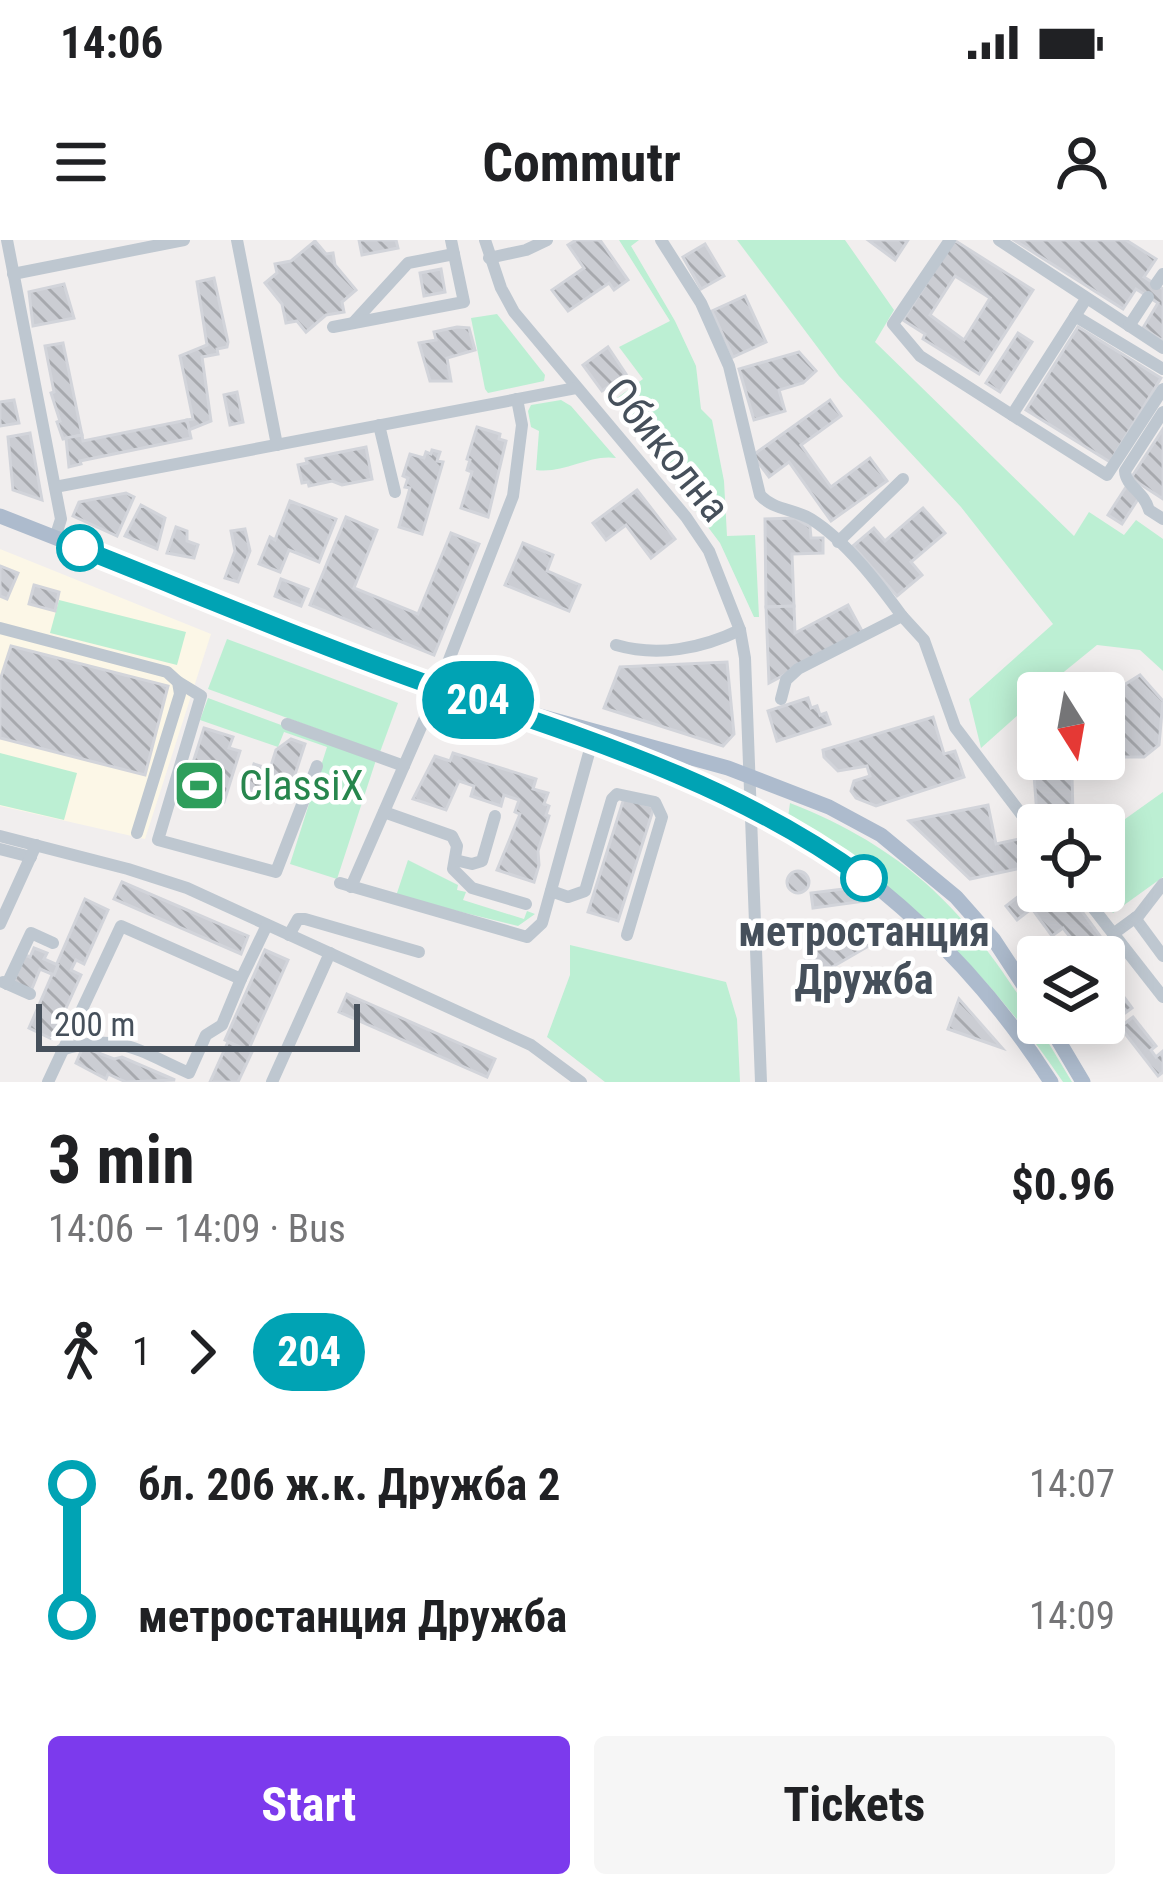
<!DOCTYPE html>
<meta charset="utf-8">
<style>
body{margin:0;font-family:"Roboto Condensed",sans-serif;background:#f6f6f6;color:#202124;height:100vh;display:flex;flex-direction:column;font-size:45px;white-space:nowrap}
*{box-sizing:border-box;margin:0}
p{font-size:39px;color:#757577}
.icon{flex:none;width:66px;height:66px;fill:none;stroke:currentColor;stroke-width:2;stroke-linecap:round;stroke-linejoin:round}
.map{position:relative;height:842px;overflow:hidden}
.sheet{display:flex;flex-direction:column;background:#fff;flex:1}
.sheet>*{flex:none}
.badge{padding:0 24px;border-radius:39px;font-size:42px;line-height:78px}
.needle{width:78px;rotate:169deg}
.controls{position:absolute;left:1017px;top:432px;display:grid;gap:24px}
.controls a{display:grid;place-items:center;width:108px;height:108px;border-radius:12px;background:#fff;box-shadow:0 6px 30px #0003;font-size:60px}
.scale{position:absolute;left:36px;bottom:30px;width:324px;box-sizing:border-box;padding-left:12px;border:6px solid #46505b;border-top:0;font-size:33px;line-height:42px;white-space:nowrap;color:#46505b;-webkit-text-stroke:9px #fff;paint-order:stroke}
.map>.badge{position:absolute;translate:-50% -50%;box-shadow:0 0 0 6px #fff}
.legs{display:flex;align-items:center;gap:18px;height:132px;padding:0 48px;font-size:39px}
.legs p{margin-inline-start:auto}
.headline{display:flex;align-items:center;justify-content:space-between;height:204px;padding:0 48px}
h1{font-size:66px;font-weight:700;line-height:90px}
.button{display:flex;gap:24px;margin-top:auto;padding:24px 48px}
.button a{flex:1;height:138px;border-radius:12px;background:#7c3aed;color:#fff;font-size:48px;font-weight:700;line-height:138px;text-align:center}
.button a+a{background:#f6f6f6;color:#202124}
ul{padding:0 48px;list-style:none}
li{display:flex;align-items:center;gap:42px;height:132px;font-size:45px}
li i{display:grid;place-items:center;width:18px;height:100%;margin:0 15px;background:currentColor}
li i::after{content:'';width:30px;height:30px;margin:-15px;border:9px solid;border-radius:50%;background:#fff}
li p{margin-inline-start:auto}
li:first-child i{background:linear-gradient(#0000 50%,currentColor 0)}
li:last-child i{background:linear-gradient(currentColor 50%,#0000 0)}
.status{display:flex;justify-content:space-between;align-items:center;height:84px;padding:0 60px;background:#fff;direction:ltr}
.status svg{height:33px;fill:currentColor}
header{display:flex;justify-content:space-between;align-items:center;height:156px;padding:0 48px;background:#fff;font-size:54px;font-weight:700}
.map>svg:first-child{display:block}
.commercial{fill:#fcf7e7}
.green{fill:#bcefd3}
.building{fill:url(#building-back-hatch);stroke:#d2d4da;stroke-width:3;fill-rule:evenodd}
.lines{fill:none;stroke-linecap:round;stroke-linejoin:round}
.minor{stroke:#bec7d0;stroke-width:12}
.major{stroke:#adbbcd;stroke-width:15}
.line-1-casing{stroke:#fff;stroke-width:27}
.line-1{stroke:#00a3b4;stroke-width:18}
.stop-1-dot{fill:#fff;stroke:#00a3b4;stroke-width:6}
.labels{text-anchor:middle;stroke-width:9;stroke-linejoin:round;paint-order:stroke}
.street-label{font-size:42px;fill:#46505b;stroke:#fff}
.leisure-label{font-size:42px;fill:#27864d;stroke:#fff;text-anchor:start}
.stop-label{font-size:42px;font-weight:bold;fill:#46505b;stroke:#fff}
</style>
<div class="status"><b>14:06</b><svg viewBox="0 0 49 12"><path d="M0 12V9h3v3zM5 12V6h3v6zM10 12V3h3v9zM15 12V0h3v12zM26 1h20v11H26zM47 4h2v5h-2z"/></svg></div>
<header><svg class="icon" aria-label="menu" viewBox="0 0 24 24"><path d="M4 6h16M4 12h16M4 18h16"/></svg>Commutr<svg class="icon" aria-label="person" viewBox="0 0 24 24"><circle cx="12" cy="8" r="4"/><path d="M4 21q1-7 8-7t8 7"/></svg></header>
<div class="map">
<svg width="1163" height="842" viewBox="0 0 1163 842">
<defs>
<pattern id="building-back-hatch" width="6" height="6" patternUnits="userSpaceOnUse" patternTransform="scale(3)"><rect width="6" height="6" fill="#cbcdd3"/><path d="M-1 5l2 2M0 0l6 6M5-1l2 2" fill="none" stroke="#a7a9ae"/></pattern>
</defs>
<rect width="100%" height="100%" fill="#f1eeee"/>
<polygon class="commercial" points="0,309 211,394 145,599 0,566"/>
<g class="green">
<polygon points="619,0 639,0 631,6 675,81 696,126 701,169 712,180 724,241 727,296 755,295 759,377 754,377 720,303 613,161 643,139 619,107 670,81"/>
<polygon points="737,0 845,0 894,70 875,102 1074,296 1089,272 1124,295 1136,280 1163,299 1163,431 1140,410 1097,405 1038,453 1038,457 981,508 969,459 1053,384 961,267 839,136"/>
<polygon points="497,74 545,135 544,141 488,153 485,149 471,78"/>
<path d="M 561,160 L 571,166 L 616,218 C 589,214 564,234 536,230 L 539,191 L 531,187 L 528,171 L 531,165 Z"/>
<polygon points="59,360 186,392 177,425 50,393"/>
<polygon points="227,399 398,463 380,512 208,449"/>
<polygon points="208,458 376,520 337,639 290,624 327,507 284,492 278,507 200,480"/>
<polygon points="0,513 77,533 64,580 0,565"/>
<polygon points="1163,552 1163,637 1113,673 1096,651 1104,651 1104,594"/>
<path d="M 790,563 C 941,622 993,710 1072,842 L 1063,842 C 989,733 901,645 788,577 Z"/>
<polygon points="408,620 458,645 457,650 466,652 463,660 524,679 527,671 535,674 518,686 396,656"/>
<polygon points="570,705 726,742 737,779 740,842 605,842 547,797 570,735"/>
</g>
<g class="building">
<polygon points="359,0 396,0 398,8 362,15"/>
<polygon points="576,0 600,0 628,40 614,50 609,43 568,71 552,50 584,28 568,5"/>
<polygon points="868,0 908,0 895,20"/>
<path d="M 954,0 L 1033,50 L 979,134 L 923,99 L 925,94 L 903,80 ZM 955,36 L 990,58 L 964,100 L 930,75 Z"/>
<polygon points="1014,0 1126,0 1156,19 1144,37 1163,49 1163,101 1143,88 1158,63 1136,49 1123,69"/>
<polygon points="315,1 326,14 333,13 335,25 356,50 342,62 344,72 326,75 306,92 297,81 286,83 282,64 265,43 277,33 275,24 291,21"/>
<polygon points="705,4 724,36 701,49 683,17"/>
<polygon points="441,29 445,52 424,56 420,33"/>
<polygon points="214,38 228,102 227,107 217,109 218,114 202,117 211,181 189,190 187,180 193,179 180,116 207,105 197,42"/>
<polygon points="64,44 74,78 33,86 29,52"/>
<polygon points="745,56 766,102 733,117 712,71"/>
<polygon points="457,87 469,88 475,110 447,118 451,141 430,141 419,103 436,100 434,92"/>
<polygon points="1078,87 1161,138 1110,222 1026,170"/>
<polygon points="1018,93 1032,102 1000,152 986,143"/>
<polygon points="63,103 82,195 63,199 57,182 60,181 51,153 54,152 45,106"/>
<polygon points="608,107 626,134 602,151 583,125"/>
<polygon points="799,112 816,131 803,143 779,150 785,171 754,180 739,129"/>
<polygon points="237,152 243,182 230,185 224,155"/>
<polygon points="14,160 19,183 0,186 0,162"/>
<polygon points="830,160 841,176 801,205 831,247 870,218 887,241 831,281 789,222 769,237 753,215"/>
<polygon points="187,180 191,198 80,221 81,224 69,227 66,198 82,195 83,201"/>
<polygon points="477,187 500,194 499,199 506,201 488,277 461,268 472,232 467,230 470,220 467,219"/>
<polygon points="1163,189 1163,259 1131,238"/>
<polygon points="30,193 42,260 13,250 8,197"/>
<polygon points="366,207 372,239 342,245 332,241 309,246 308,242 302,243 298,225 307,223 306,219"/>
<polygon points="432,210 440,212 437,221 443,222 422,294 399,287 410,248 405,247 408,238 403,236 410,214 424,218 426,212 431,214"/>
<polygon points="1126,247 1140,256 1122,284 1108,275"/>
<polygon points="637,250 675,299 651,318 626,285 606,300 593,283"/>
<polygon points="126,253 134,257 117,296 73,276 79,262"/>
<polygon points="290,261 336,279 319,322 289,310 280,332 259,324 270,297 275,300"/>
<polygon points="141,265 165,278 157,309 125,296"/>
<polygon points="923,268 945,293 911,322 922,335 897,356 853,306 874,288 885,301"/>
<polygon points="346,277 377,290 354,348 418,374 451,293 479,304 434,415 310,365"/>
<polygon points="795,278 810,287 811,298 823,298 823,313 792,314 794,366 766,367 765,279"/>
<polygon points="176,287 187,291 187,301 198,305 194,318 167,313"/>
<polygon points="245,289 250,311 238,342 225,338 235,311 231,291"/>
<polygon points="523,303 553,315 547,331 580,345 569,371 505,345"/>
<polygon points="0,326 18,333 7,359 0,356"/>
<polygon points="281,339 308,349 301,366 275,356"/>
<polygon points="34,345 59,352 55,371 29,364"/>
<polygon points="848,365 863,393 769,443 766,367 794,366 795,393"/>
<polygon points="11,406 168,446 145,535 0,498 0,440"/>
<polygon points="727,422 734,494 723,506 604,468 620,427"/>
<polygon points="1140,435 1163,461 1159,505 1144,517 1122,517 1119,448"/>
<polygon points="808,458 811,468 817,466 820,475 826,473 830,484 777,501 768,471"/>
<polygon points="933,477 944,514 955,511 964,537 876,566 856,558 851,551 854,541 870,536 867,526 838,531 824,517 823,510"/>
<polygon points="204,488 233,497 229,508 240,511 224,562 184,551"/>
<polygon points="291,499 305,504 286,562 246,549 254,524 270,529 276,510"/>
<polygon points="1104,504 1105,534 1072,535 1073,576 1063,585 1038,585 1038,589 1033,521 1038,517 1104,519"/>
<polygon points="453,513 536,539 533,549 548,553 544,564 549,566 546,575 549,576 538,611 539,625 534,642 497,630 520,574 515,572 519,560 504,555 501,566 471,556 474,546 459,541 446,570 413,559 435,516 450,521"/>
<polygon points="624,558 654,567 618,681 588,672"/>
<polygon points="988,565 996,604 1024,598 1026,609 1032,608 1036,625 970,639 909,581"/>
<circle cx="798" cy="642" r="11"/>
<polygon points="122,642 248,696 241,714 114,659"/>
<polygon points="851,648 865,661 813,668 811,653"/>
<polygon points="1059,651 1067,651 1100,696 1081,711 1063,688 1052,696 1033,670"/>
<polygon points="1024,652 1035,666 1017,680 1006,666"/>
<polygon points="85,659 108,670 84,724 76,720 71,730 81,735 52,799 29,788"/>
<polygon points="861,685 872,704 808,741 803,693"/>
<polygon points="34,708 47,713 44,719 58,725 54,735 40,729 31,751 13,743 25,715 30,717"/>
<polygon points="265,710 288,720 248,811 225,800"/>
<polygon points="1112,741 1132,768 1114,781 1104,767 1104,747"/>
<polygon points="347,754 495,819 487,837 339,772"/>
<polygon points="959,759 1002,808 948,789"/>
<polygon points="1133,777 1156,806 1151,810 1156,817 1163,811 1163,832 1158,836 1120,787"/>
<polygon points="228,802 252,812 238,842 210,842"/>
<polygon points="83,807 114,819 122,817 175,840 126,842 108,834 106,839 76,823"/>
</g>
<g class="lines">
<g class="minor">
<polyline points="7,0 61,279 55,298"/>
<polyline points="237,0 277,205"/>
<polyline points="485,0 501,48 514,72 686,277 709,311 740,390 745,418 761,842"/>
<path d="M 661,0 L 701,63 L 729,126 L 760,255 C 773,270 795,269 811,279 C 846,301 878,343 902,376"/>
<polyline points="950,0 893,84 920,116 1012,175"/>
<polyline points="999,0 1163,108"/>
<polyline points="489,18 526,10 547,0"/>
<polyline points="13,34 184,0"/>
<polyline points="1156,44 1163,34"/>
<polyline points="1086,59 1012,175 1107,235 1163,149"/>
<polyline points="1075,76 1163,129"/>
<polyline points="353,83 408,23 454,14"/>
<polyline points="1129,86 1148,57"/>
<polyline points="333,87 464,62 451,0"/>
<path d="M 1163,172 L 1125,231 C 1126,247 1144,251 1149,270 L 1163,279"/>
<polyline points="379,185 395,252"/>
<polyline points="55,247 576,148"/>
<polyline points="838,302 903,239"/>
<polyline points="0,388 167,432 178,442 180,454 137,593"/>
<path d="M 616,405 C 657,417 701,409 740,390"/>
<polyline points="178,442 201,456 158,600 276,632 317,526"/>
<polyline points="781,459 786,440 798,429 902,376 924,400 955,487 1038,596"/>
<polyline points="287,484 404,526"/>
<polyline points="384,572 452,596 457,606 453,629 472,648 526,664"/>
<polyline points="0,596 128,629 187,648 531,805 581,842"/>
<polyline points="0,609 31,617"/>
<polyline points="455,620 472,624 482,621 495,576"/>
<polyline points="340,643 527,697 542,683 592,502"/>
<polyline points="351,647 438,448 513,256 522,185 517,159"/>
<polyline points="551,651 568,657 585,651 612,559 617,554 655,562 662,577 627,695"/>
<polyline points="1080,651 1115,696"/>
<polyline points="1135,678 1163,716"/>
<polyline points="0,684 36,605"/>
<polyline points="1113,694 1139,675 1163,644"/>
<polyline points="289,695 298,679 305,679 419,712"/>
<polyline points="1089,717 1116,697 1163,757"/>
<polyline points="3,742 30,754"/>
<polyline points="7,744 31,693 53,703"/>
<path d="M 61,810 C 119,792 137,810 189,833 L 206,795 L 222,785 L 241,739"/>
<polyline points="48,842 121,686 241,739 267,685"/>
<polyline points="272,842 330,713"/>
</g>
<g class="major">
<polyline points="0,276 438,448 728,528 829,567 881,595 956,657 994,700 1038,767"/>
<path d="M 582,498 C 639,521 697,541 752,567 C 875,627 978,728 1051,842"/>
<polyline points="1048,783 1083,842"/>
</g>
</g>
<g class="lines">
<defs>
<path id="line-1" d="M 80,308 C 199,355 318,406 439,448 C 585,498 738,545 864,638"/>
</defs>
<use href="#line-1" class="line-1-casing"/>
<use href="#line-1" class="line-1"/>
</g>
<defs>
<symbol id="stadium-square" viewBox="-11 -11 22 22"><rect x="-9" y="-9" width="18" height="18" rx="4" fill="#2e9e5b" stroke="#fff"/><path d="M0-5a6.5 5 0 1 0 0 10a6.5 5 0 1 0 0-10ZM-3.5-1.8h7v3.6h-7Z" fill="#fff"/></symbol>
</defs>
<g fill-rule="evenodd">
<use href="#stadium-square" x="170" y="516" width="59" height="59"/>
</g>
<g class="stop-1-dot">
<circle cx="80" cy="308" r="21"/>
<circle cx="864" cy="638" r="21"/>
</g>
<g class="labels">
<g class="street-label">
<text transform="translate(668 209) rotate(51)" y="15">Обиколна</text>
</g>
<g class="leisure-label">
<text x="239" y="560">ClassiX</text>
</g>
<g class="stop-label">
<text x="864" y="706">метростанция<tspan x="864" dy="48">Дружба</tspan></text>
</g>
</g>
</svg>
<div class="controls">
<a><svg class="needle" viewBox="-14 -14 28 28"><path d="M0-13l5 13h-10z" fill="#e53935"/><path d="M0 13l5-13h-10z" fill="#757577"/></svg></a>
<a><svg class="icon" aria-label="locate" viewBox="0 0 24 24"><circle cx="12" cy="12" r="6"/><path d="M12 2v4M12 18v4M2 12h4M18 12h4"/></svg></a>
<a><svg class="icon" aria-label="layers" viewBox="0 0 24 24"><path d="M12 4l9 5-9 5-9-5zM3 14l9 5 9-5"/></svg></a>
</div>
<div class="scale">200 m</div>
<b class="badge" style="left:478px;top:460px;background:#00a3b4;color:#fff">204</b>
</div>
<section class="sheet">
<div class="headline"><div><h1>3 min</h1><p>14:06 – 14:09 · Bus</p></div><b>$0.96</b></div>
<div class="legs"><svg class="icon" aria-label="walk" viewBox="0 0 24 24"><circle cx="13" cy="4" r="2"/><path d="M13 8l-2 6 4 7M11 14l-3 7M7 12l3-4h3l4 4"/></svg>1<svg class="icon" aria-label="forward" viewBox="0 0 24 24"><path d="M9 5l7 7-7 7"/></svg><b class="badge" style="background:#00a3b4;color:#fff">204</b></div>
<ul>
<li><i style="color:#00a3b4"></i><b>бл. 206 ж.к. Дружба 2</b><p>14:07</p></li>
<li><i style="color:#00a3b4"></i><b>метростанция Дружба</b><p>14:09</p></li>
</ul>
<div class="button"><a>Start</a><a>Tickets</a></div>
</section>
